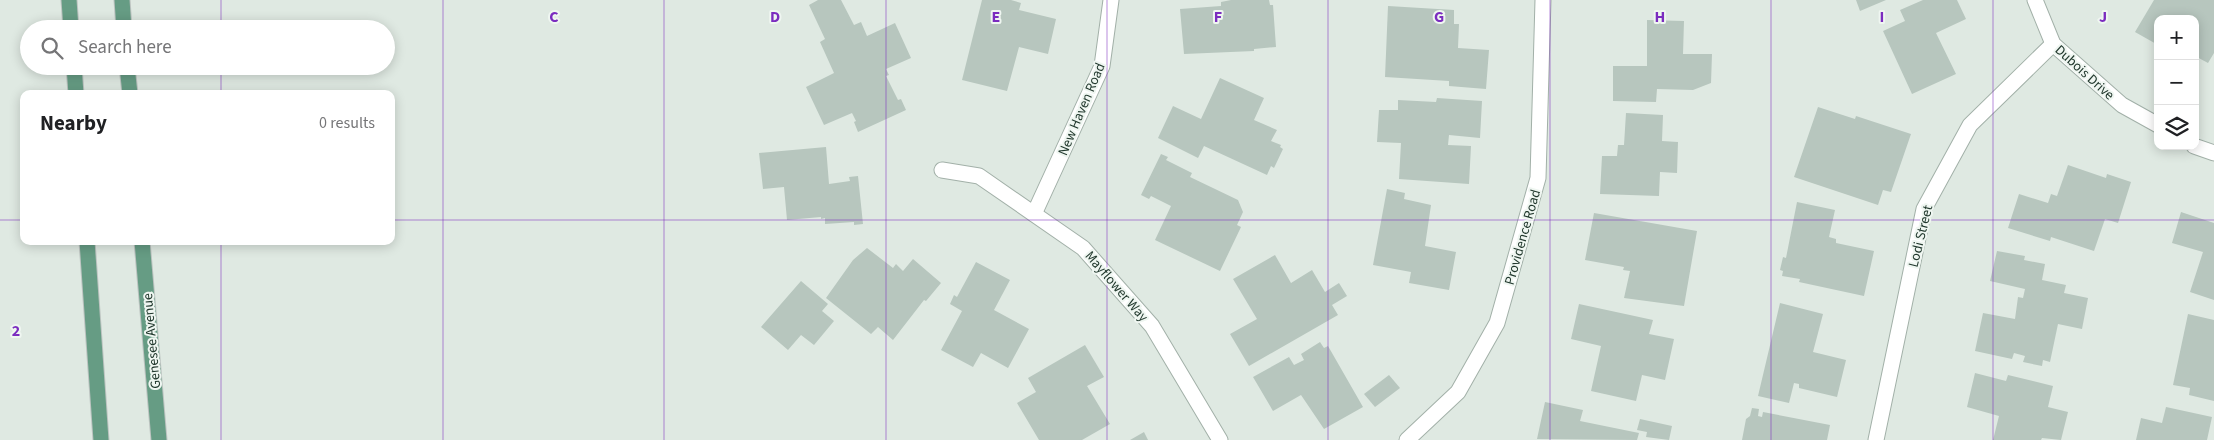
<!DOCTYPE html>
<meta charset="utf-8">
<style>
:root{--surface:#fff;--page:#f6f6f6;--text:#202124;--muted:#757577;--line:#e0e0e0}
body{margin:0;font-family:"Source Sans 3",sans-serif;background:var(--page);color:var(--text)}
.controls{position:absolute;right:15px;top:15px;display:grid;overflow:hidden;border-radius:10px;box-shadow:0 2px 12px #0003}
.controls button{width:45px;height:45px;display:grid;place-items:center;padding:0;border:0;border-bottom:1px solid var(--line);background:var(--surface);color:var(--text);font:25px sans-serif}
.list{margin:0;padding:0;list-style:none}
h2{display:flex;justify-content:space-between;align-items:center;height:65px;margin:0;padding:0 20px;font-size:21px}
h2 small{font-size:16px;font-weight:400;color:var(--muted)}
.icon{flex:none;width:28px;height:28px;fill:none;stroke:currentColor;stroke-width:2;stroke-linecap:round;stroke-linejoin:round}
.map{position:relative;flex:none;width:2214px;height:440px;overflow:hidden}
.search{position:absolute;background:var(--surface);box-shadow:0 2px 12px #0003;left:20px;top:20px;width:375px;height:55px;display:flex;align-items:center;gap:12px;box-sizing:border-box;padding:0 18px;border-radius:28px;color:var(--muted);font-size:19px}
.panel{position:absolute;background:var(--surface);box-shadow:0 2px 12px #0003;left:20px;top:90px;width:375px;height:155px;border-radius:10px}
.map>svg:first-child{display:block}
.building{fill:#b7c6be}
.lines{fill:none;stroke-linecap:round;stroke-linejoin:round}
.street-casing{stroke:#a2b0a8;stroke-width:17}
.primary-casing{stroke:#bcc3c0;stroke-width:17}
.street{stroke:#fff;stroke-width:15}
.primary{stroke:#669c84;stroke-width:15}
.grid{fill:none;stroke:#7b2cbf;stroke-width:1;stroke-opacity:0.55}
.labels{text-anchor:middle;stroke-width:4;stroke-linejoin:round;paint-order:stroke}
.street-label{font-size:14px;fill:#21382d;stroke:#eff6f1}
.grid-label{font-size:16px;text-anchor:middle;font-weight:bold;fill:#7b2cbf;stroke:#eff6f1;stroke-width:4;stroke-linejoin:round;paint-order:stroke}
</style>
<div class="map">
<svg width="2214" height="440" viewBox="0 0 2214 440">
<rect width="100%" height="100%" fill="#dfe9e2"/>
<g class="building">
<polygon points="818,0 841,0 854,25 861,22 867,36 895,23 911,58 886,69 889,75 886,76 898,100 901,99 906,110 858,132 854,122 856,121 852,113 824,125 806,87 834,73 820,42 825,39 809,5"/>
<polygon points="982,0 1011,0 1021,3 1019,10 1056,19 1048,54 1019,47 1007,91 962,80"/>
<polygon points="1231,0 1269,0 1270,5 1273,5 1276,47 1254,49 1254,51 1184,54 1180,9 1221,6 1221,2"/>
<polygon points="1856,0 1886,0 1860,11"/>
<polygon points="1923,0 1957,0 1966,19 1936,33 1956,74 1912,94 1883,31 1905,21 1900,10"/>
<polygon points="2154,0 2214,0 2214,53 2208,63 2195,56 2195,19 2158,19 2158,45 2135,32"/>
<polygon points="1388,6 1454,10 1454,24 1459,24 1458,48 1489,50 1486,89 1449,86 1449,81 1385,77"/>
<polygon points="1647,20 1684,21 1683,54 1712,54 1711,83 1693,90 1657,89 1656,102 1613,101 1613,66 1647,66"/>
<polygon points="1220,78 1264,98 1254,120 1277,130 1271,141 1281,145 1280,147 1283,149 1274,168 1271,166 1267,175 1204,146 1198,158 1158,138 1173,106 1201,119"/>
<polygon points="1437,98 1482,101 1480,138 1449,135 1448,145 1471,146 1469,184 1399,179 1401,143 1377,142 1379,110 1398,110 1398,100 1436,102"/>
<polygon points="1818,107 1855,119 1856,116 1911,134 1891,192 1883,190 1878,205 1794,177"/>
<polygon points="1626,113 1663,115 1662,141 1678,142 1677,173 1660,172 1659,196 1600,194 1602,156 1617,156 1618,145 1624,145"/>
<polygon points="826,147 829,184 850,181 849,177 858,176 863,224 854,225 854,222 825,224 825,218 821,219 821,217 787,220 784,187 763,189 759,153"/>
<polygon points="1161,154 1168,157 1166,160 1192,173 1190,177 1238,200 1243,212 1237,225 1241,227 1220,271 1155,240 1171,206 1151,196 1149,199 1141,195"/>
<polygon points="2068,165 2106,178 2107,174 2131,182 2118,223 2105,219 2094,251 2051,237 2050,241 2008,228 2019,194 2048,203 2051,194 2057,196"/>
<polygon points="1387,189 1405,193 1404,199 1431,205 1425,246 1456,252 1449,290 1409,283 1411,272 1373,265"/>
<polygon points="1797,202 1835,210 1829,237 1836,239 1836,243 1874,251 1864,296 1799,282 1800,279 1782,276 1783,271 1780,270 1783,257 1786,258"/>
<polygon points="2181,212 2214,223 2214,300 2190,292 2203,252 2172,243"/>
<polygon points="1594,213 1697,231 1684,306 1624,298 1630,271 1623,270 1624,267 1585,260"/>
<polygon points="867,248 893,268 896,264 903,271 913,259 941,283 926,301 924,300 893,340 878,327 871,334 826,298 853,260"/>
<polygon points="1997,251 2025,256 2024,260 2045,264 2042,280 2066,285 2064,293 2088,298 2082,329 2058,324 2050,362 2043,360 2042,366 2023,362 2025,356 2014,353 2012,359 1975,351 1983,313 2015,319 2018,297 2023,298 2025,289 1990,281"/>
<polygon points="1275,255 1291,283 1312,270 1325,292 1339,283 1347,296 1332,305 1338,315 1249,366 1230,334 1257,319 1233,279"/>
<polygon points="976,262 1010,280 994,310 1029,329 1008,368 981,353 973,367 941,350 962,311 950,304 954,295 957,297"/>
<polygon points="801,281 828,304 822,311 834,321 814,345 801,335 788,350 761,327"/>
<polygon points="1780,303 1823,314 1813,352 1846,360 1837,397 1799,388 1799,384 1794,383 1789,403 1758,396"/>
<polygon points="1579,304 1653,320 1649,334 1674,339 1665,380 1642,375 1636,401 1591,391 1601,346 1571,339"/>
<polygon points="2188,314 2214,320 2214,401 2189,395 2190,388 2173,385"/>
<polygon points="1320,342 1324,348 1328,346 1363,407 1324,429 1301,395 1273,411 1253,377 1289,357 1294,365 1304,360 1301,354"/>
<polygon points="1085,345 1104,377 1087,386 1110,424 1082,440 1039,440 1017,403 1036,392 1028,378"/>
<polygon points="1975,373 2006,381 2008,375 2053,386 2048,407 2068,412 2061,440 2042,438 2041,440 1993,440 1999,416 1967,407"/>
<polygon points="1389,375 1400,388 1375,407 1364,394"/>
<polygon points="1545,402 1583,410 1580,421 1639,433 1637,440 1537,439"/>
<polygon points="2166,407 2212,417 2207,440 2136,440 2141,418 2162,423"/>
<polygon points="1752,408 1759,409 1758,416 1762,417 1763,412 1830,425 1827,440 1742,440 1746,419 1750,416"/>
<polygon points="1640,419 1672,426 1669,440 1646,437 1647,432 1637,430"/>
<polygon points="1144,432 1148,440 1130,440"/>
</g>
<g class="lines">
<defs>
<g id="street">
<polyline points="2035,0 2053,44 2122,105 2158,125"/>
<polyline points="2194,146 2214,153"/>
<polyline points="942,170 979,176 1083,248 1152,326 1220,440"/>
<polyline points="1034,214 1102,66 1111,0"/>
<polyline points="1407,440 1458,392 1497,323 1538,178 1543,0"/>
<polyline points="1876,440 1924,209 1970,125 2053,44"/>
</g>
<g id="primary">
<polyline points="69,0 71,29"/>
<polyline points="122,0 124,29"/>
<polyline points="74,66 76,94"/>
<polyline points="127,66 130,94"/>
<polyline points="87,241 101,440"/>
<polyline points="142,241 159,440"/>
</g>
</defs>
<use href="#street" class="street-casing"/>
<use href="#primary" class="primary-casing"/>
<use href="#street" class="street"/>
<use href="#primary" class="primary"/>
</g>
<path class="grid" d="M221 0V29M443 0V440M664 0V440M886 0V440M1107 0V440M1328 0V440M1550 0V440M1771 0V440M1993 0V440M221 66V94M0 220H24M391 220H2214M221 241V440"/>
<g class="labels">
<g class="street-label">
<text transform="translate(2085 72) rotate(42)" y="5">Dubois Drive</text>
<text transform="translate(1081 109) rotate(-67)" y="5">New Haven Road</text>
<text transform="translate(1920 236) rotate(-76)" y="5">Lodi Street</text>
<text transform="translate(1522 237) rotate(-74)" y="5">Providence Road</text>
<text transform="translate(1117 286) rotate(49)" y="5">Mayflower Way</text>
<text transform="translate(151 341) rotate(-95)" y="5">Genesee Avenue</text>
</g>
</g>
<g class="grid-label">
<text x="554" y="22">C</text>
<text x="775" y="22">D</text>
<text x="996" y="22">E</text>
<text x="1218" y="22">F</text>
<text x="1439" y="22">G</text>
<text x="1660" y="22">H</text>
<text x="1882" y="22">I</text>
<text x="2103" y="22">J</text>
<text x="16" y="336">2</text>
</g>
</svg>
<div class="controls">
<button>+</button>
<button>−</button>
<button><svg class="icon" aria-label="layers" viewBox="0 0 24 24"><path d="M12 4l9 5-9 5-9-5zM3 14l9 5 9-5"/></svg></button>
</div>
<div class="search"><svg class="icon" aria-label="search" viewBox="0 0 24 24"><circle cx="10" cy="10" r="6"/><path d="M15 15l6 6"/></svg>Search here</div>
<section class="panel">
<h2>Nearby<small>0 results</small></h2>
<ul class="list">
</ul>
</section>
</div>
